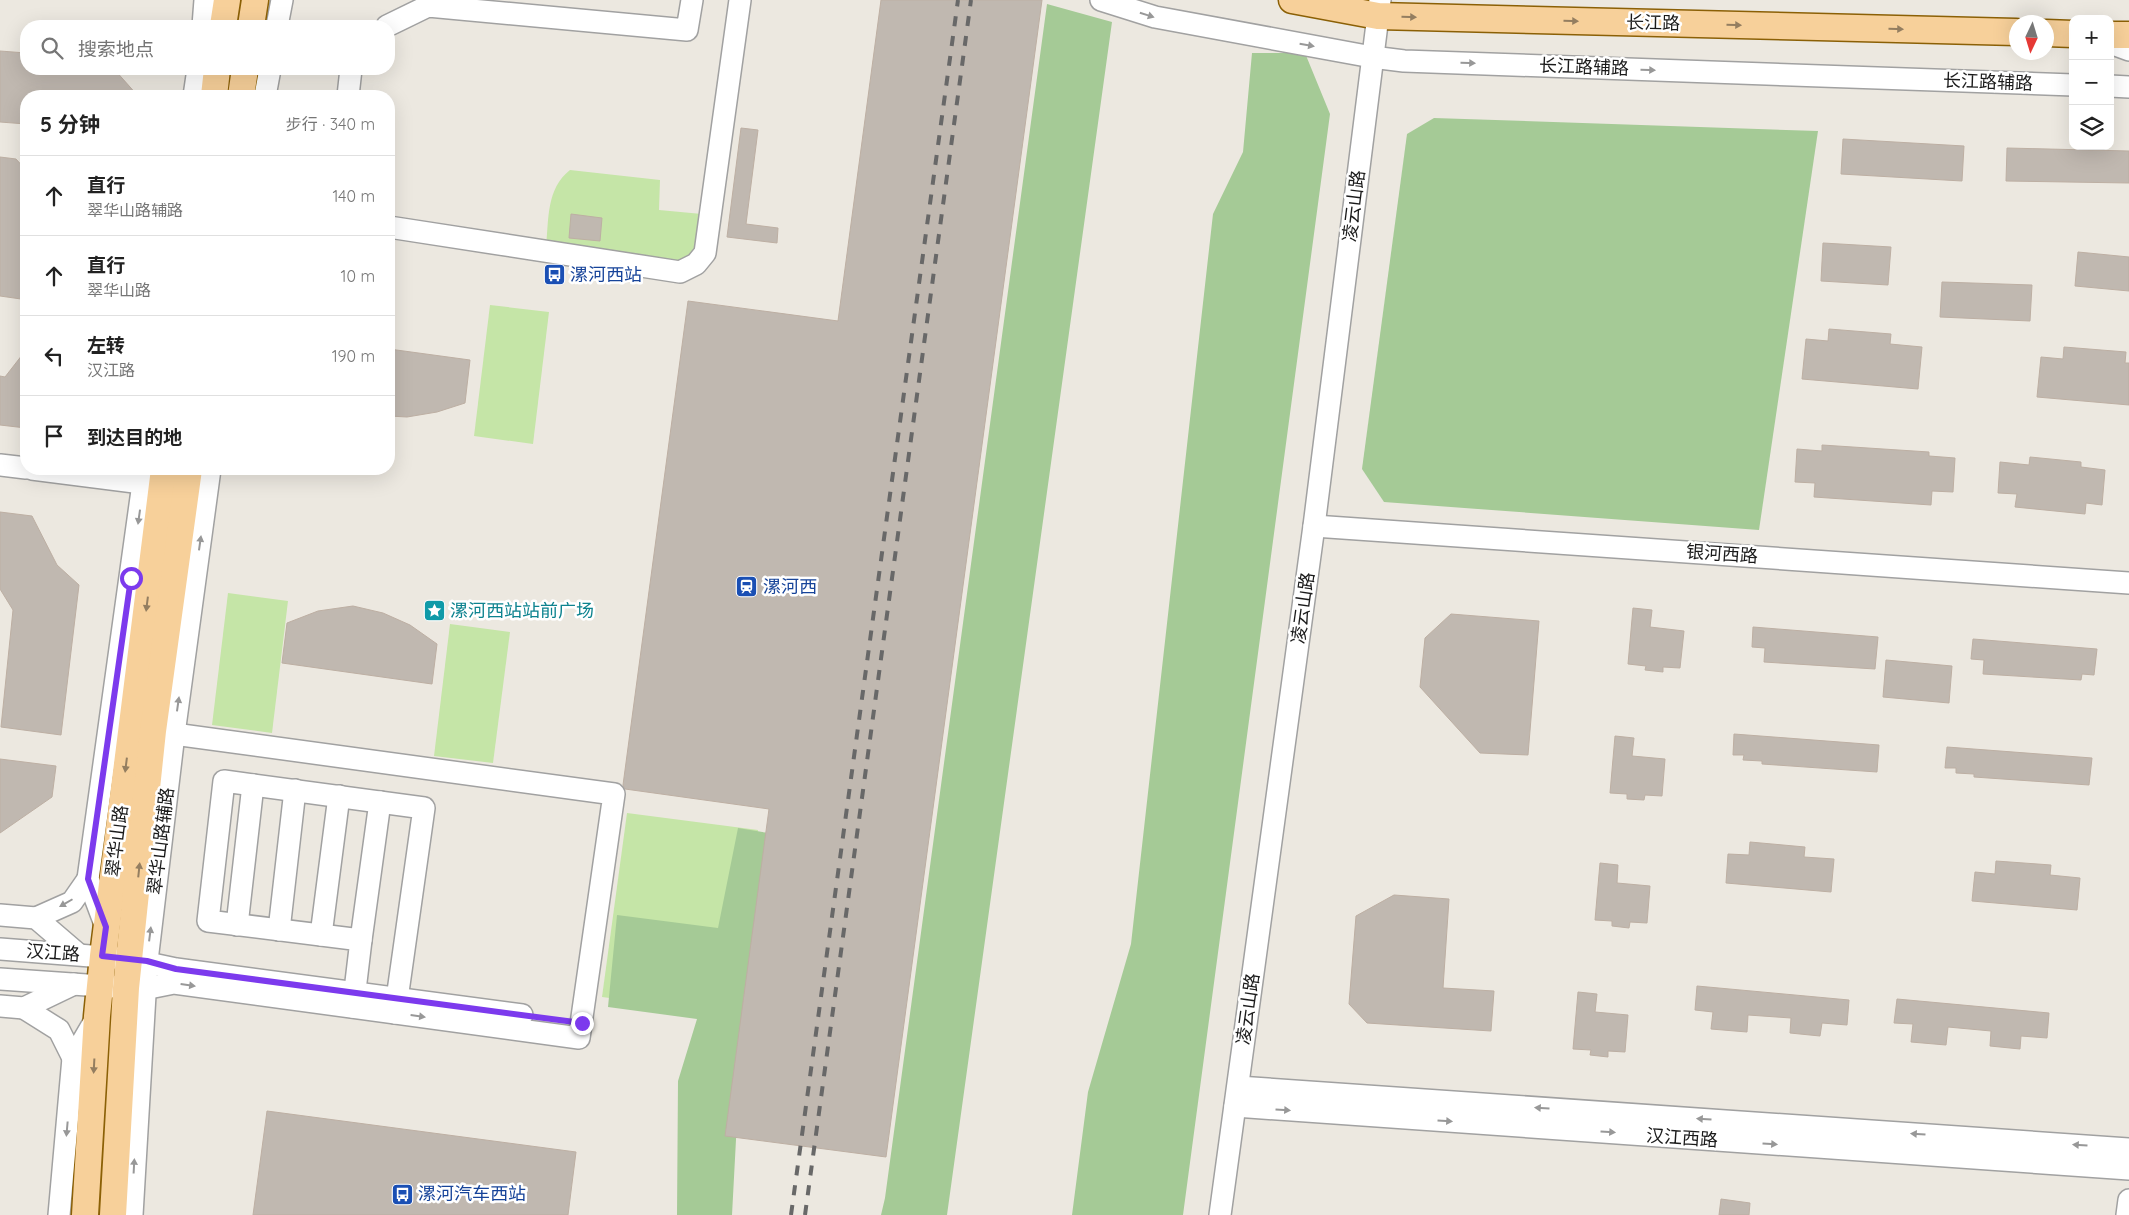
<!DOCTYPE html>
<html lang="zh">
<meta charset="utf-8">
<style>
:root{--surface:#fff;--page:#f2f2f2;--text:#222;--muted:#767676;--line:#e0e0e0}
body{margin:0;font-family:Quicksand,"Noto Sans SC",sans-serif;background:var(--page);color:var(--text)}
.controls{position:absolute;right:15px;top:15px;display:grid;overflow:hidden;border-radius:10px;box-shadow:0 5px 20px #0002}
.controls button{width:45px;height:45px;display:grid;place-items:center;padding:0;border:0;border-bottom:1px solid var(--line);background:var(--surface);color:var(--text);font:25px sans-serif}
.compass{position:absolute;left:2009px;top:15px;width:45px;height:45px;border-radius:50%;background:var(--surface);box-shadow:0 5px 20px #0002;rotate:184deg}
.stop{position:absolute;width:15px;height:15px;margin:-11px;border:4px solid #7c3aed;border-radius:50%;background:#fff}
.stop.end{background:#7c3aed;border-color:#fff;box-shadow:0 1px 5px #0008}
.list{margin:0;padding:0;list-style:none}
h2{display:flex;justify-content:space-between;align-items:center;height:65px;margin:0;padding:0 20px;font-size:21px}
h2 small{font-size:16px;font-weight:400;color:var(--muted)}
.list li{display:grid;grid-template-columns:32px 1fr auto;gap:15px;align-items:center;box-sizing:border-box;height:80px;padding:0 20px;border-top:1px solid var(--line)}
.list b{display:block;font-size:19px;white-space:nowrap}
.list p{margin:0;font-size:16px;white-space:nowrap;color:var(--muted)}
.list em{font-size:16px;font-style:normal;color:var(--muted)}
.icon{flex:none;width:28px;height:28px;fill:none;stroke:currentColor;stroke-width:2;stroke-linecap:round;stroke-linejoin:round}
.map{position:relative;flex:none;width:2129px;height:1215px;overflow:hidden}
.search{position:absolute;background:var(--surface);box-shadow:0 5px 20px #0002;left:20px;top:20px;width:375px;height:55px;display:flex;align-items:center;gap:12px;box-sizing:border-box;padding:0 18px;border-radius:20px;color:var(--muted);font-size:19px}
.panel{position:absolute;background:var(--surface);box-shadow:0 5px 20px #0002;left:20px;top:90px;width:375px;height:385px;border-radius:20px}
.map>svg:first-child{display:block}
.grass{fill:#c5e5a7}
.forest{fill:#a5ca96}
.building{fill:#c0b8b0;stroke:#bdafa3}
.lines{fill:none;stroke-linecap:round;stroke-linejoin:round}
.minor-casing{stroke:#a1a1a1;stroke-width:24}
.major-casing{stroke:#8b6006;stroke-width:29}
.minor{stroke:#fff;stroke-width:21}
.major{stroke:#f7d09a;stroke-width:26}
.rail{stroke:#686868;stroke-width:4;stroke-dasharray:10 10;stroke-linecap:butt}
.oneway{fill:#989898}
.oneway2{fill:#947e60}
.route{stroke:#7c3aed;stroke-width:6}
.labels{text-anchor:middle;stroke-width:5;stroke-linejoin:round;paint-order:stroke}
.street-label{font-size:18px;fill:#1a1a1a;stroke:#fff}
.transit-label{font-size:18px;fill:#164399;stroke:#fff;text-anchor:start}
.culture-label{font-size:18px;fill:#0d838f;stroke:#fff;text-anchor:start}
</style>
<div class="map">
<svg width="2129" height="1215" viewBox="0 0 2129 1215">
<rect width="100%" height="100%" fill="#ece8e0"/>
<g class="grass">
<path d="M570 170 660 180 659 210 702 214 698 250 682 265 546 247C549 219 546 189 570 170Z"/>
<polygon points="490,305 549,312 533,444 474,436"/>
<polygon points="228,593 288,601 272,733 212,725"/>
<polygon points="450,624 510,632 493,763 434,756"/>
<polygon points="627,813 758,830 734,1014 602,997"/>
</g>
<g class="forest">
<polygon points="1047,4 1112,22 947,1215 881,1215 885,1198"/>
<polygon points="1252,53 1305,53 1330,114 1183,1215 1072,1215 1088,1092 1131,944 1213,214 1243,152"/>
<polygon points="1434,118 1818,131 1759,530 1384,502 1362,469 1407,134"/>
<polygon points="738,828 774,834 740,1064 732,1215 677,1215 678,1081 697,1019 608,1007 617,915 718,928"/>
</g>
<g class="building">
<polygon points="881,0 1042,0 886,1157 725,1136 769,809 625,789 623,785 688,301 838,321"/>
<polygon points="0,51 26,53 26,69 114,69 138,96 26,96 26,124 0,122"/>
<polygon points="741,128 758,130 746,224 778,228 777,243 727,237"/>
<polygon points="1843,139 1964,146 1962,181 1841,174"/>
<polygon points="2007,148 2129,151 2129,183 2006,181"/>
<polygon points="0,157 16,159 26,170 26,261 21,299 0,296"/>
<polygon points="571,214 602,218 600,241 569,238"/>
<polygon points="1823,243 1891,247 1888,285 1821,281"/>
<polygon points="2078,252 2129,257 2129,291 2075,286"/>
<polygon points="1942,282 2032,285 2030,321 1940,317"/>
<polygon points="1829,329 1891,334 1890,344 1922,347 1918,389 1802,379 1806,339 1828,341"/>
<polygon points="2064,347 2126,352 2125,363 2129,363 2129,405 2037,397 2041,357 2063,359"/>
<polygon points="389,349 470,360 465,403 437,412 407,417 389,416"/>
<polygon points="26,350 26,428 0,425 0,376 5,377"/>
<polygon points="1822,445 1929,452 1929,456 1955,458 1953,492 1932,491 1931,505 1814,497 1815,483 1795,482 1797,449 1822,451"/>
<polygon points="2030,457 2081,462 2081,467 2105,470 2102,505 2086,503 2085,514 2015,507 2017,494 1998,493 2000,462 2029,465"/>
<polygon points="0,512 32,516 57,565 79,585 61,735 1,727 13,610 0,589"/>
<polygon points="353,606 383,613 410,625 437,644 432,684 282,663 287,623 318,611"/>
<polygon points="1633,608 1652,610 1650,627 1684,631 1680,668 1663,667 1663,672 1645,670 1646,666 1628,664"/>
<polygon points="1451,614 1539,621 1528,755 1480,753 1420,687 1425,638"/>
<polygon points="1753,627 1878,637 1875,669 1764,662 1765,648 1752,647"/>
<polygon points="1973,639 2097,649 2094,675 2082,674 2081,680 1983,674 1984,660 1971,659"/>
<polygon points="1886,660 1952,666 1949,703 1883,697"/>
<polygon points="1734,734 1879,745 1877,772 1762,764 1762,761 1743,760 1744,755 1733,755"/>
<polygon points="1615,736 1634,738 1632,756 1665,759 1662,796 1645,795 1644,800 1627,799 1627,794 1610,793"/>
<polygon points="1947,747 2092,758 2089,785 1974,777 1974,774 1956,773 1956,768 1945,768"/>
<polygon points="0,759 56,766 52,797 0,833"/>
<polygon points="1750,842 1805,847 1804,857 1834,859 1831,892 1726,883 1728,854 1749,855"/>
<polygon points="1996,861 2051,865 2050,875 2080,878 2077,910 1972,901 1975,872 1995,874"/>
<polygon points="1600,863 1618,865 1617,883 1650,886 1647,923 1630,922 1629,928 1612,926 1612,921 1595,920"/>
<polygon points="1394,895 1449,899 1443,988 1494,991 1491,1031 1367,1023 1349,1004 1356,916"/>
<polygon points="1697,986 1849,1000 1847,1025 1822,1023 1820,1036 1790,1033 1791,1018 1748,1015 1747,1032 1711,1029 1713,1012 1695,1010"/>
<polygon points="1578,992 1597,994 1595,1012 1628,1015 1625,1052 1608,1051 1608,1057 1590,1055 1591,1050 1573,1049"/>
<polygon points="1897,999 2049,1013 2047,1038 2021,1036 2020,1049 1990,1046 1991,1031 1948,1027 1946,1045 1911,1042 1913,1024 1894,1023"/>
<polygon points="267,1111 576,1152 568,1215 253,1215"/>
<polygon points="1721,1199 1750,1203 1749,1215 1719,1215"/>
</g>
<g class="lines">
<defs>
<g id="minor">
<polyline points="1101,0 1155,17 1372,57 1404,61 2073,85"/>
<polyline points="203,26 205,0"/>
<polyline points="277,26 282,0"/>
<polyline points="387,26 428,6 687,30 692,0"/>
<polyline points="2110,43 2129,50"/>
<polyline points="2110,86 2129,87"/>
<polyline points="194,96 198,69"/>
<polyline points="265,96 270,69"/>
<polyline points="348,96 351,69"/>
<polyline points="389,227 680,272 696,264 705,253 740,0"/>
<polyline points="0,465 26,468"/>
<polyline points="32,469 158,485"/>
<polyline points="1314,526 2129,583"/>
<polyline points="0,915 36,918 78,954"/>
<polyline points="36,918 72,902 88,879"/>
<polyline points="237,925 253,785"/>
<polyline points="106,927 88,879 145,469"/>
<polyline points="279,930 295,790"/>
<polyline points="321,935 339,796"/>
<polyline points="361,940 380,802"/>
<polyline points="0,949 129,959 176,969 522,1015"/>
<polyline points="0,979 144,989 174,983 579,1038 614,794 174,734"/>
<polyline points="0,1006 24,1008 74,984"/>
<polyline points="353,1007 361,940 208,921 224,781 424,808 395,1013"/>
<polyline points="24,1008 59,1030 73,1058"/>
<polyline points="1238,1087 2129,1149"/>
<polyline points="1235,1106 2129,1169"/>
<polyline points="59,1215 73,1058 97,1017"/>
<polyline points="132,1215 147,961 174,734 210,469"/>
<polyline points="1220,1215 1314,526 1380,0"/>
<polyline points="2127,1215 2129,1200"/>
</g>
<g id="major">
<polyline points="1292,0 1378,16 2016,32"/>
<polyline points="223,26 227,0"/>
<polyline points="251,26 255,0"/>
<polyline points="2046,33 2073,34"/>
<polyline points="2110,35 2129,35"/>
<polyline points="214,96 217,69"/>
<polyline points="241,96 245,69"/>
<polyline points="85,1215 97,1016 103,956 164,469"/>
<polyline points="113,1215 126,988 153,731 189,469"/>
</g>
</defs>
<use href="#minor" class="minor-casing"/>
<use href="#major" class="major-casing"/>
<use href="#minor" class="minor"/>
<use href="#major" class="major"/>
<g class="rail">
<polyline points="791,1215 958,0"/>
<polyline points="805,1215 971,0"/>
</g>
</g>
<defs><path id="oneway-solid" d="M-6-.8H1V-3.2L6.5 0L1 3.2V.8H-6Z" transform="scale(1.25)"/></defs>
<g class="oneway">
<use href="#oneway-solid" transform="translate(1147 15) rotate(18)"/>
<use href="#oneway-solid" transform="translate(1307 45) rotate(10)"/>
<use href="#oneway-solid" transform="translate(1468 63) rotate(2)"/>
<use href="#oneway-solid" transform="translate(1648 70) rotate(2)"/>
<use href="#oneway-solid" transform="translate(139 517) rotate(98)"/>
<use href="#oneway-solid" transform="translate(200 543) rotate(-82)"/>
<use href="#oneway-solid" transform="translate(178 704) rotate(-82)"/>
<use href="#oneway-solid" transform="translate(66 903) rotate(150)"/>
<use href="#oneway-solid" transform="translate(150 934) rotate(-83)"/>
<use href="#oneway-solid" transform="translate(188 985) rotate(8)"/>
<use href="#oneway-solid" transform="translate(418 1016) rotate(8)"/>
<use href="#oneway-solid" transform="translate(1542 1108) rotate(-176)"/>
<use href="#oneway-solid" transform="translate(1283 1110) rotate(4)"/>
<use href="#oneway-solid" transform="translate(1704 1119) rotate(-176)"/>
<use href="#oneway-solid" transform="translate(1445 1121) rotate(4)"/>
<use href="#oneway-solid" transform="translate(67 1129) rotate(95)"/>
<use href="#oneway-solid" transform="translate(1608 1132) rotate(4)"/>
<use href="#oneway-solid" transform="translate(1918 1134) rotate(-176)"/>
<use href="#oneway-solid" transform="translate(1770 1144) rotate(4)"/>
<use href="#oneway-solid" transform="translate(2080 1145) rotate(-176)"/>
<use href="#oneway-solid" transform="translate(134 1166) rotate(-87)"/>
</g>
<g class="oneway2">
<use href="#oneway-solid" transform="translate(1409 17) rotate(1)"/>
<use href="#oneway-solid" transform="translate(1571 21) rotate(1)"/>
<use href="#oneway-solid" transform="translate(1734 25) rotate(1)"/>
<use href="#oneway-solid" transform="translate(1896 29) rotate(1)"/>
<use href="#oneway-solid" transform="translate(147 604) rotate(97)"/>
<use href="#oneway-solid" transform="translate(126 765) rotate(97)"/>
<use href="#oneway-solid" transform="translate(139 870) rotate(-84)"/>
<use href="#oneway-solid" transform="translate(94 1066) rotate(93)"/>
</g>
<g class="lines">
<polyline class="route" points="131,578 88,879 106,927 102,956 147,961 176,969 582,1023"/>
</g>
<defs>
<symbol id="bus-square" viewBox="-11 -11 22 22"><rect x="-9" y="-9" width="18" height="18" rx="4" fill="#1a4fb4" stroke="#fff"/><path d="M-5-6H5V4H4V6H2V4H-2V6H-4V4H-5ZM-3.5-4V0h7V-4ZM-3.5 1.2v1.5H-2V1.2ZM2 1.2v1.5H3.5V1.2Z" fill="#fff"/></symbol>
<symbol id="station-square" viewBox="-11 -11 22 22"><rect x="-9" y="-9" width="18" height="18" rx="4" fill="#1a4fb4" stroke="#fff"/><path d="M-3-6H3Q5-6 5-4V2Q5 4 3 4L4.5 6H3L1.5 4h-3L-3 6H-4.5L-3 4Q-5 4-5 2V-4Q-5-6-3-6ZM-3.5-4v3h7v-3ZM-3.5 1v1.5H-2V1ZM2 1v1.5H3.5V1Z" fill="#fff"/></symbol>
<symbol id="sight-square" viewBox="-11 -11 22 22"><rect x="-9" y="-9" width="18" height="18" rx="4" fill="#0f9aa8" stroke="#fff"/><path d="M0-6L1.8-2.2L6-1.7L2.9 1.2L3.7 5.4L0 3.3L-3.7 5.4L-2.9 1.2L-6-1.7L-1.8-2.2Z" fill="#fff"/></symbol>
</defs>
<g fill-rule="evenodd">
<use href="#bus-square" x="542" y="262" width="25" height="25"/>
<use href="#station-square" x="734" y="574" width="25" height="25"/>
<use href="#sight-square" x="422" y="598" width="25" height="25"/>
<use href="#bus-square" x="390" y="1182" width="25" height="25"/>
</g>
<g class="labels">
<g class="street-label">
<text transform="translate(1653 23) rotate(1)" y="6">长江路</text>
<text transform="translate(1584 67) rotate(2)" y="6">长江路辅路</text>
<text transform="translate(1988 82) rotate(2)" y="6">长江路辅路</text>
<text transform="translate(1354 206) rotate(-83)" y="6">凌云山路</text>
<text transform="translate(1722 554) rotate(4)" y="6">银河西路</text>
<text transform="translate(1303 608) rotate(-82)" y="6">凌云山路</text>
<text transform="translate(117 841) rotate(-83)" y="6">翠华山路</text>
<text transform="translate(161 841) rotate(-83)" y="6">翠华山路辅路</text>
<text transform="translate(53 953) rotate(4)" y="6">汉江路</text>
<text transform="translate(1248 1009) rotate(-82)" y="6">凌云山路</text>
<text transform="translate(1682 1138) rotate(4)" y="6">汉江西路</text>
</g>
<g class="transit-label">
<text x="570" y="281">漯河西站</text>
<text x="763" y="593">漯河西</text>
<text x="418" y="1200">漯河汽车西站</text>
</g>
<g class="culture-label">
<text x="450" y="617">漯河西站站前广场</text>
</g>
</g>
</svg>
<div class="controls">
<button>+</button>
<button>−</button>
<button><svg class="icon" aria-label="layers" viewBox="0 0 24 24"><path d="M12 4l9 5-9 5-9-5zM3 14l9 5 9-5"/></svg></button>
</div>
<svg class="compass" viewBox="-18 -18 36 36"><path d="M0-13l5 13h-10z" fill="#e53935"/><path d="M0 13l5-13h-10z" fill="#767676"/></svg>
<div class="stop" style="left:131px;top:578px"></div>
<div class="stop end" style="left:582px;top:1023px"></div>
<div class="search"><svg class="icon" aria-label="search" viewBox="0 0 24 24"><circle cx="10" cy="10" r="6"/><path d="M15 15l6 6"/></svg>搜索地点</div>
<section class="panel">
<h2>5 分钟<small>步行 · 340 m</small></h2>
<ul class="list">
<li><svg class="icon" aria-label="ahead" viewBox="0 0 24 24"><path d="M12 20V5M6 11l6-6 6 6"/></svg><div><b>直行</b><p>翠华山路辅路</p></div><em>140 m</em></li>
<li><svg class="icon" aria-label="ahead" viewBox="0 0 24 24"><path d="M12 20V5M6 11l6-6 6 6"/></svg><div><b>直行</b><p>翠华山路</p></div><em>10 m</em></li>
<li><svg class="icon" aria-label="left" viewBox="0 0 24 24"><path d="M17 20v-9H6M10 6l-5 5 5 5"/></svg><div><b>左转</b><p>汉江路</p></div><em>190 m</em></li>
<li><svg class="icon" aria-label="arrive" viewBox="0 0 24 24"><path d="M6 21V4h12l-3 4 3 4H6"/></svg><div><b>到达目的地</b></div></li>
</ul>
</section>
</div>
